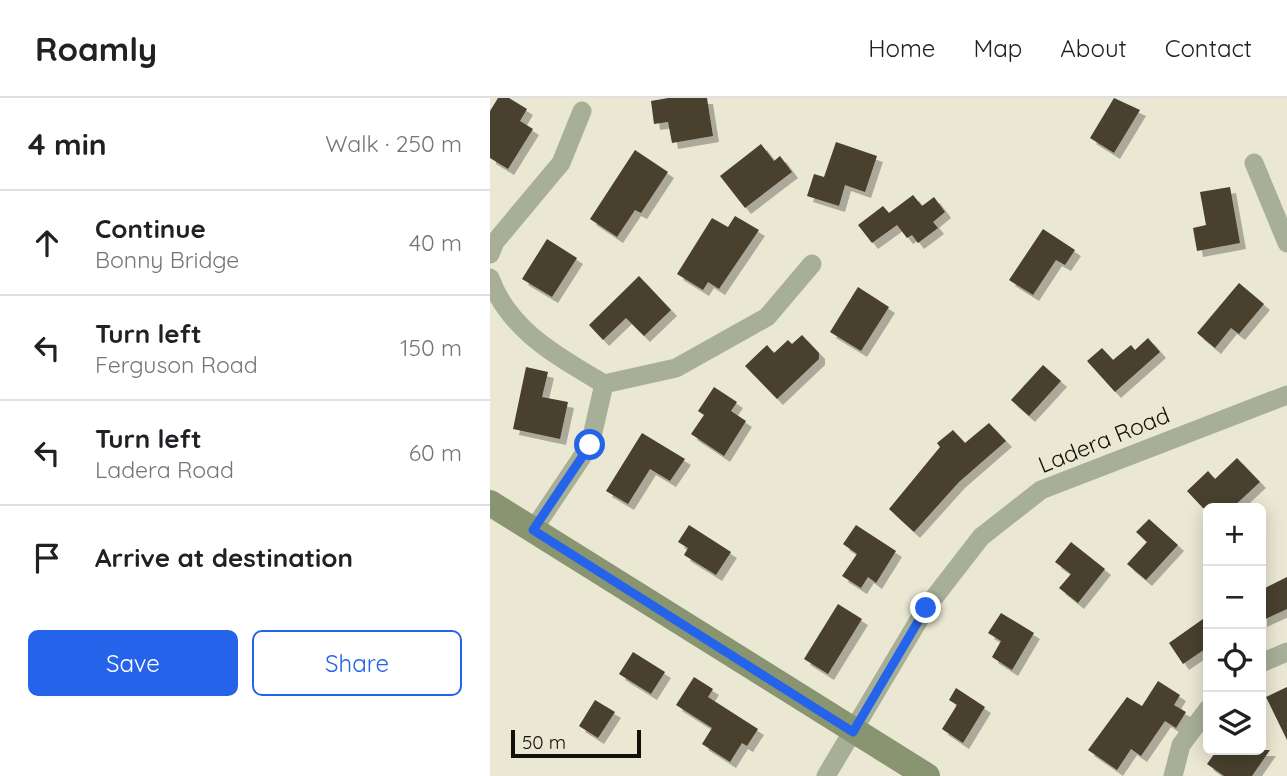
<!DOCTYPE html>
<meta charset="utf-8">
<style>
:root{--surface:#fff;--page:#f2f2f2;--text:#202124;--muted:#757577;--line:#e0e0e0;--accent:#2563eb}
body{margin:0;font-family:Quicksand,sans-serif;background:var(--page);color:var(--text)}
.controls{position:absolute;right:21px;bottom:21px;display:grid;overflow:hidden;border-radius:10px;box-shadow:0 4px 18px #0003}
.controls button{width:63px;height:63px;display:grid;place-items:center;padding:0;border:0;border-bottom:2px solid var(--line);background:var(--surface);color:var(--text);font:35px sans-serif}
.scale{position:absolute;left:21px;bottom:18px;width:130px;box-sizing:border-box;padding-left:7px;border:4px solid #111009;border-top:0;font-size:19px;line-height:24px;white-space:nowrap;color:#111009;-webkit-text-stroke:5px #eae7d2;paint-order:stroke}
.stop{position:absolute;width:21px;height:21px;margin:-16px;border:5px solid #2563eb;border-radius:50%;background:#fff}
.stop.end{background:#2563eb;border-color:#fff;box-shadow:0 2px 7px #0008}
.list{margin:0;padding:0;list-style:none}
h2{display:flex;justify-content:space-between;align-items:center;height:91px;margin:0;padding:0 28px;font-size:30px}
h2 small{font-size:23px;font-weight:400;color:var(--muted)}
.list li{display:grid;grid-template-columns:46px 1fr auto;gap:21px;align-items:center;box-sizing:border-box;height:105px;padding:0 28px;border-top:2px solid var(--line)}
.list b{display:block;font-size:26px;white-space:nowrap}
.list p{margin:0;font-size:23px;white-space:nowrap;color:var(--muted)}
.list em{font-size:23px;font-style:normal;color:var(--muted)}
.actions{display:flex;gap:14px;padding:21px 28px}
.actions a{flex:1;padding:16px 0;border:2px solid var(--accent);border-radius:10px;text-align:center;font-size:24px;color:var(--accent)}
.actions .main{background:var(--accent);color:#fff}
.icon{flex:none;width:38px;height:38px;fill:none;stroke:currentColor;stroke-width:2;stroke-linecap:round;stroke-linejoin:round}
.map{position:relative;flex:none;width:797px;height:678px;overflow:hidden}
header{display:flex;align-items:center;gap:42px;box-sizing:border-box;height:98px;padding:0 35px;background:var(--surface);border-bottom:2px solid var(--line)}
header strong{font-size:33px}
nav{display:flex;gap:38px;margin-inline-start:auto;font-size:24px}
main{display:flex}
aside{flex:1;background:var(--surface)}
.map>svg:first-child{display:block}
.building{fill:#483f2f;filter:url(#shadow)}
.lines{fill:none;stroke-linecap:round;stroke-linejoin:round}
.street{stroke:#a8af97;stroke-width:19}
.secondary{stroke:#899470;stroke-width:26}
.route{stroke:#2563eb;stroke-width:9}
.labels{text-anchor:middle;stroke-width:7;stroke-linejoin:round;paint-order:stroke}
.street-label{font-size:23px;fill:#111009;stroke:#eae7d2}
</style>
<header>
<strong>Roamly</strong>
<nav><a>Home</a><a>Map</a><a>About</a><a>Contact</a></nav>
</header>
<main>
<aside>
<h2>4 min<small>Walk · 250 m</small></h2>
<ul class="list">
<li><svg class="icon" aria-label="ahead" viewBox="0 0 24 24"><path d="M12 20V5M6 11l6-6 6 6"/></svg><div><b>Continue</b><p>Bonny Bridge</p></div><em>40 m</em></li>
<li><svg class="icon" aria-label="left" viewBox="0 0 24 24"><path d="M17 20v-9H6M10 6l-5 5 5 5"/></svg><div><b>Turn left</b><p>Ferguson Road</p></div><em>150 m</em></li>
<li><svg class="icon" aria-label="left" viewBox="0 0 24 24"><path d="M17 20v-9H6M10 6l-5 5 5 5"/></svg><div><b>Turn left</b><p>Ladera Road</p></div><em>60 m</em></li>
<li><svg class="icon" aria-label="arrive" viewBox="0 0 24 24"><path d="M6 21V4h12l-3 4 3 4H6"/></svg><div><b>Arrive at destination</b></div></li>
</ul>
<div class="actions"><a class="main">Save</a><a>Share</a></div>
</aside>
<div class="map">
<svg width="797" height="678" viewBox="0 0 797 678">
<defs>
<filter id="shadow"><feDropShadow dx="6" dy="6" stdDeviation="0" flood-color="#0004"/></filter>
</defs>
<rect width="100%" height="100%" fill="#eae7d2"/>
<g class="building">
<polygon points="8,0 19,0 37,11 30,23 43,31 18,71 0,60 0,13"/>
<polygon points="178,0 217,0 223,38 182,45 178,24 164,26 161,3"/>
<polygon points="624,0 650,12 624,55 600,40"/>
<polygon points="346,44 387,58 375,94 355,87 349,108 317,98 324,76 334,79"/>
<polygon points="271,46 284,63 290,58 302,74 255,110 230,78"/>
<polygon points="145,52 178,74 151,115 145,112 127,139 100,121"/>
<polygon points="740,89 750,145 707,153 703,130 716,127 710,94"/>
<polygon points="423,97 432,108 444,99 455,114 443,124 448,130 428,145 422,137 417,140 407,127 382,145 368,127 393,108 399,115"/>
<polygon points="245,118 269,132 229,191 218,184 213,192 187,176 222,120 238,129"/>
<polygon points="553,131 585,152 575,167 566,162 543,197 519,182"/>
<polygon points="57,141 87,160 62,199 32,181"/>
<polygon points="149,178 181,212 154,238 136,220 113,242 99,227"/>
<polygon points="749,185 774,206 749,236 741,230 725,250 707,235"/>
<polygon points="368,189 399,209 371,253 340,234"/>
<polygon points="312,237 329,255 329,261 287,301 255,268 277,247 284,255 298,242 302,246"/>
<polygon points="658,240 670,254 625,294 597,263 612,250 623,262 641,247 645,252"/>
<polygon points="553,267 571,283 539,318 521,302"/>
<polygon points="36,269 58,274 52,299 78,304 70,341 23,331"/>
<polygon points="224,289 247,304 241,313 256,323 234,358 201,336 214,317 208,313"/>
<polygon points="499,325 516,343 469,384 424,434 399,411 450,349 447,345 463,332 475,345"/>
<polygon points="152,335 195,361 180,383 160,371 138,406 116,393"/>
<polygon points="747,360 770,384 742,410 713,410 697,393 718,373 725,381"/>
<polygon points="659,421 688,447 656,482 637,466 657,444 646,434"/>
<polygon points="199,427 241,454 226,477 194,457 198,450 188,444"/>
<polygon points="366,427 406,453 386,485 378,479 371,490 352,478 367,456 353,446"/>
<polygon points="581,444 615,471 588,505 569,490 581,476 565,464"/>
<polygon points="797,479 797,511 771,523 771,492"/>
<polygon points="348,506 372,521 338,576 314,561"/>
<polygon points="511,515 544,535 522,572 502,559 511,543 498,535"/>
<polygon points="713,521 718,528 718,549 693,566 679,545"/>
<polygon points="143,554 175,574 161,596 129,576"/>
<polygon points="204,579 223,591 218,599 268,631 257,648 252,645 240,664 212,646 222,630 186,607"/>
<polygon points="668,583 690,597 684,607 696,614 686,630 675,623 651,658 641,651 627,672 598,652 637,599 652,608"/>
<polygon points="797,589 797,642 776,599"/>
<polygon points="466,590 495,609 473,645 452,631 467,607 459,602"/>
<polygon points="105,602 125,614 108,640 89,628"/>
<polygon points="727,652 780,652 762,678 734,678 717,666"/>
</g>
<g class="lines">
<g class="street">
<polyline points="764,65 797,145"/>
<polyline points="0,156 5,144 71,65 92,13"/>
<path d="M0 180C19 233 69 259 114 286L100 347 43 432"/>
<polyline points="114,286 186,270 277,219 322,166"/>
<polyline points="771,565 797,554"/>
<polyline points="336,678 436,510 491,439 551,392 797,297"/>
<polyline points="683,678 691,647 718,611"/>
</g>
<polyline class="secondary" points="0,405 437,678"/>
</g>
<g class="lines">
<polyline class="route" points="100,347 43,432 363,634 436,510"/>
</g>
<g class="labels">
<g class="street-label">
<text transform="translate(614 342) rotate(-22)" y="8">Ladera Road</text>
</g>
</g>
</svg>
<div class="controls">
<button>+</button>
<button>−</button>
<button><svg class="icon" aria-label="locate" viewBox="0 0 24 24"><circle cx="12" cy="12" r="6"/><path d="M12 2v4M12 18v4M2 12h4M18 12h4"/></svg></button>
<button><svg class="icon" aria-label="layers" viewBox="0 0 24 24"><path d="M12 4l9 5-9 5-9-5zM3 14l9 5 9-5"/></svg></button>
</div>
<div class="scale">50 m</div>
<div class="stop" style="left:100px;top:347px"></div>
<div class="stop end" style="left:436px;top:510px"></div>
</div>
</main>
